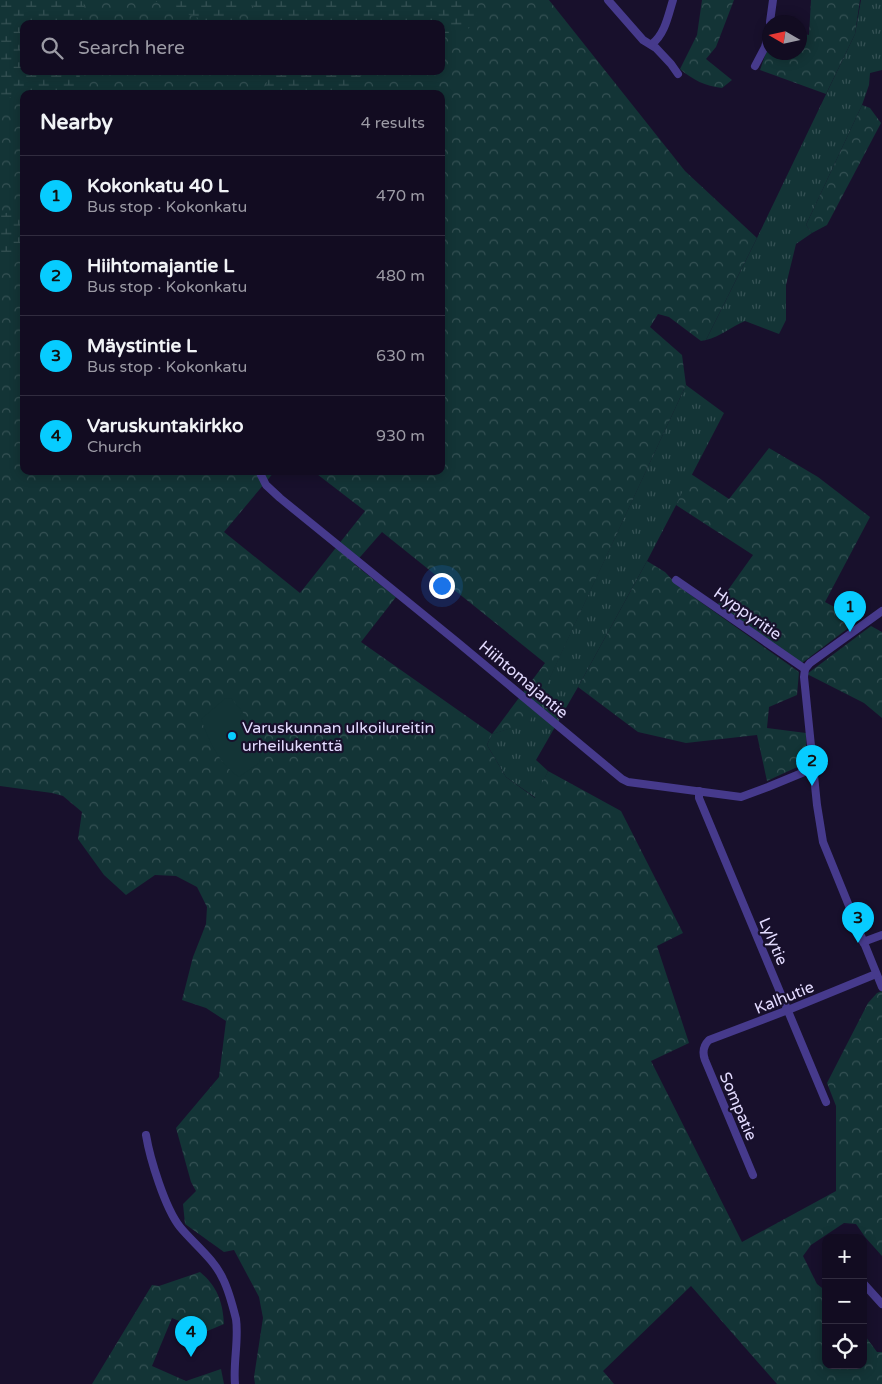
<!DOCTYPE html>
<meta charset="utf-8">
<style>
:root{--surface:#120c21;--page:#1b152a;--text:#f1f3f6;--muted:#9c9ba5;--line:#312c3f;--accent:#07ccff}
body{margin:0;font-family:"Varela Round",sans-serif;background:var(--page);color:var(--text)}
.controls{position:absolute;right:15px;bottom:15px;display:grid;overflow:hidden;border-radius:10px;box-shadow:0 2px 12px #0003}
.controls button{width:45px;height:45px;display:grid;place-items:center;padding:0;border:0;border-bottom:1px solid var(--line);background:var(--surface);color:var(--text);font:25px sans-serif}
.compass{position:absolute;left:762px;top:15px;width:45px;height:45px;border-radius:50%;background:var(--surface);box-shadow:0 2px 12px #0003;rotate:279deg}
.you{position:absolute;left:441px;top:585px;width:18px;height:18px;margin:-12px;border:4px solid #fff;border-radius:50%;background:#1a73e8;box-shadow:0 0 0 8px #1a73e833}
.badge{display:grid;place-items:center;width:32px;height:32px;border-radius:50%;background:var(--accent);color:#111;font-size:16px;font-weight:700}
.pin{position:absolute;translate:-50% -41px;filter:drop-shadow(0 1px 2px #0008)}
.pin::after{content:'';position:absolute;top:26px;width:18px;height:15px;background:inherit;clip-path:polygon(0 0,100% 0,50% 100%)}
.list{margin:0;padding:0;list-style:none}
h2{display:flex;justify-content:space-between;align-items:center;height:65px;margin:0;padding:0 20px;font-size:21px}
h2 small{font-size:16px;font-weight:400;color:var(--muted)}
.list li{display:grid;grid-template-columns:32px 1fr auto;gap:15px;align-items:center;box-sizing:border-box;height:80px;padding:0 20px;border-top:1px solid var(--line)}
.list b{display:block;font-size:19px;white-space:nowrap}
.list p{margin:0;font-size:16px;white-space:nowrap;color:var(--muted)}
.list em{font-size:16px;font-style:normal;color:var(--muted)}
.icon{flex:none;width:28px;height:28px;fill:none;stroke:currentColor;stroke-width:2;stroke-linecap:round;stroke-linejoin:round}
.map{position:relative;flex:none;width:882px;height:1384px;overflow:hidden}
.search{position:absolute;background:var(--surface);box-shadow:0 2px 12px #0003;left:20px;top:20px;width:425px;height:55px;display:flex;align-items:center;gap:12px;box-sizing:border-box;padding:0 18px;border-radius:10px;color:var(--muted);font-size:19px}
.panel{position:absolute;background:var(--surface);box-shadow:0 2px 12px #0003;left:20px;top:90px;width:425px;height:385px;border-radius:10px}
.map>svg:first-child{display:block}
.grass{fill:url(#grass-tufts)}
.forest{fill:url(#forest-crowns);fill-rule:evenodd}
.wetland{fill:url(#wetland-marsh)}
.pitch{fill:#133436}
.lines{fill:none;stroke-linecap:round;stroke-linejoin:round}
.minor{stroke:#463a8c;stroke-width:8}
.poi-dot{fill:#07ccff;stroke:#18102c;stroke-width:2}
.labels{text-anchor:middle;stroke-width:4.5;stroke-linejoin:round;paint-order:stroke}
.street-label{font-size:16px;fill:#e3dbff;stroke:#18102c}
.poi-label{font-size:16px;fill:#e3dbff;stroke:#18102c;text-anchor:start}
</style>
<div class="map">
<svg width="882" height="1384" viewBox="0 0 882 1384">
<defs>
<pattern id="grass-tufts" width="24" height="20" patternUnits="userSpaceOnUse" patternTransform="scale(1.25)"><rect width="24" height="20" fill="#133436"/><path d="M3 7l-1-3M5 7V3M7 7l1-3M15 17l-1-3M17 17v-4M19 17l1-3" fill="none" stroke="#355154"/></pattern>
<pattern id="forest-crowns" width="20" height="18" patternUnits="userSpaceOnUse" patternTransform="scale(1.25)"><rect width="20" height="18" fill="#133436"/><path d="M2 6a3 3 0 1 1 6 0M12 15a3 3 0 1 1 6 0" fill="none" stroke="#355154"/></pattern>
<pattern id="wetland-marsh" width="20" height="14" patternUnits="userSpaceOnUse" patternTransform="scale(1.25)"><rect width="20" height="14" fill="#133436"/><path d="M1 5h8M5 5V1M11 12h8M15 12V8" fill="none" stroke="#355154"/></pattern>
</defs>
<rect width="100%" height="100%" fill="#18102c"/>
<g class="grass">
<path d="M861 0H882V70L870 73 869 85 862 105 806 225 812 233 796 244 786 285V320L779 334 745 321C732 326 720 337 706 340L757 238 855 34Z"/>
<polygon points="686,385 724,413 647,561 578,687 536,760 548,771 536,798 506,777 487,745 492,734 529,722"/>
</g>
<g class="forest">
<path d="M0 0H549L685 171 757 238 706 340 701 341 669 317 658 314 650 327 682 355 686 385 529 723 492 734 487 745 506 777 535 798 548 771 621 811 683 933 657 946 689 1043 651 1061 742 1242 836 1191V1106L827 1083 868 1003 877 993 882 991V1256L865 1237 856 1224 844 1223 811 1245 803 1256 817 1284 826 1291V1365H863V1333L877 1352H882V1384H777L691 1286 603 1371 614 1384H255L254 1377 263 1318 259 1297 234 1250 224 1252 185 1224 183 1204 196 1191 191 1182 176 1128 219 1077 226 1021 206 1008 182 1000 193 957 206 924 207 907 197 887 176 876 155 875 126 895 104 875 78 839 82 812 63 796 52 793 0 786ZM24 24H441V71H24ZM24 94H441V471H313L365 511 300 593 224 532 275 471H24ZM382 532 545 663 492 734 361 642 396 597 354 564Z"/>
<path d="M702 0H734L716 47 706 59 732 80 722 88C705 86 693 80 680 69L697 35Z"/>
<polygon points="811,0 860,0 855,34 826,94 760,70 769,44 770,52 800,52 800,33 809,35"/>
<polygon points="862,105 870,108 881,123 827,225 812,233 806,225"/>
<polygon points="769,448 818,477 870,517 825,602 859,620 802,663 718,604 753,555 676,505 691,474 729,499"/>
<polygon points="647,561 665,572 678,586 799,672 797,695 769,707 767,728 806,733 806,763 767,781 757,735 686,743 638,732 578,687"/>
<polygon points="871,626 882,632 882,718 864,703 807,674"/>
<path d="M200 1272C217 1286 223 1302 224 1324L205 1332 172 1318 152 1366 186 1381 221 1369 224 1384H92L152 1285 159 1286Z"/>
</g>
<g class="wetland">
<polygon points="0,0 83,0 87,24 24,24 24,71 80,71 79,94 18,94 0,102"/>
<polygon points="154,0 398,0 404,1 412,0 470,0 477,9 478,21 472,27 441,39 441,24 260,24 261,13 253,6 240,9 238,15 241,24 211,24 205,20 164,7"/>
<polygon points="272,71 367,71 340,94 262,94"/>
<polygon points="24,210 24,253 0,258 0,214"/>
</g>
<path class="pitch" d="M226 698 232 699 249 720 256 733 261 756 259 763 239 777C219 764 209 741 201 719Z"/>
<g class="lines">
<g class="minor">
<polyline points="608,0 643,40 656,48 671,64 678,74"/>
<polyline points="770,22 773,0"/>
<path d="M652 44C665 34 668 16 673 0"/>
<polyline points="755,66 765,47 770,29"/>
<polyline points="259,471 266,485 280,498 456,641 622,779 628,782 741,797 768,787 814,768"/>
<polyline points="676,580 805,669"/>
<polyline points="882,611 810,663 805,669 804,677 817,805 823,842 882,987"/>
<polyline points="699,791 699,798 826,1102"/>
<polyline points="863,942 882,935"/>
<path d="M146 1135C150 1159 165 1208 180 1227 194 1244 214 1259 223 1279 229 1291 233 1307 236 1319 239 1339 233 1363 235 1384"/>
<path d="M753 1175 705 1060C702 1052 703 1046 709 1040L788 1010 876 974"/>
<polyline points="863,1283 882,1304"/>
</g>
</g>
<circle class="poi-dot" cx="232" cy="736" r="5"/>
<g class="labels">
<g class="street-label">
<text transform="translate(748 613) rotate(35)" y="6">Hyppyritie</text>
<text transform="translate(524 679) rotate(40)" y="6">Hiihtomajantie</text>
<text transform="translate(774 941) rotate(67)" y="6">Lylytie</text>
<text transform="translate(784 997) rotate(-22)" y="6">Kalhutie</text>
<text transform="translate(739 1106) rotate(67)" y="6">Sompatie</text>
</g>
<g class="poi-label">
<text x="242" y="733">Varuskunnan ulkoilureitin<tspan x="242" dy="18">urheilukenttä</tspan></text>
</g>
</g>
</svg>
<div class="controls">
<button>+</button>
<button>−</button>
<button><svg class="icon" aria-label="locate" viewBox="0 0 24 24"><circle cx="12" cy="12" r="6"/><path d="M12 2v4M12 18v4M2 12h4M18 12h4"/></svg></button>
</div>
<svg class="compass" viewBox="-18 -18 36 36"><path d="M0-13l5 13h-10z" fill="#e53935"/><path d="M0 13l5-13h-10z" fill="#9c9ba5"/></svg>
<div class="you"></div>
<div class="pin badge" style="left:850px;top:632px">1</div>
<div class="pin badge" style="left:812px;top:786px">2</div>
<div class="pin badge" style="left:858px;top:943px">3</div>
<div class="pin badge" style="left:191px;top:1357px">4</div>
<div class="search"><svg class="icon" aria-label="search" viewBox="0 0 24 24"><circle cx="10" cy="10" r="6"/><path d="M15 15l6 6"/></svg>Search here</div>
<section class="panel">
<h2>Nearby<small>4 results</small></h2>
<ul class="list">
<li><span class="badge">1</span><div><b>Kokonkatu 40 L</b><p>Bus stop · Kokonkatu</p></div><em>470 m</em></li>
<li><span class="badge">2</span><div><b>Hiihtomajantie L</b><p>Bus stop · Kokonkatu</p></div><em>480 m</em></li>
<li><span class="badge">3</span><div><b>Mäystintie L</b><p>Bus stop · Kokonkatu</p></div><em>630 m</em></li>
<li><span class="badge">4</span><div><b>Varuskuntakirkko</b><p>Church</p></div><em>930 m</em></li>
</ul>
</section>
</div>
